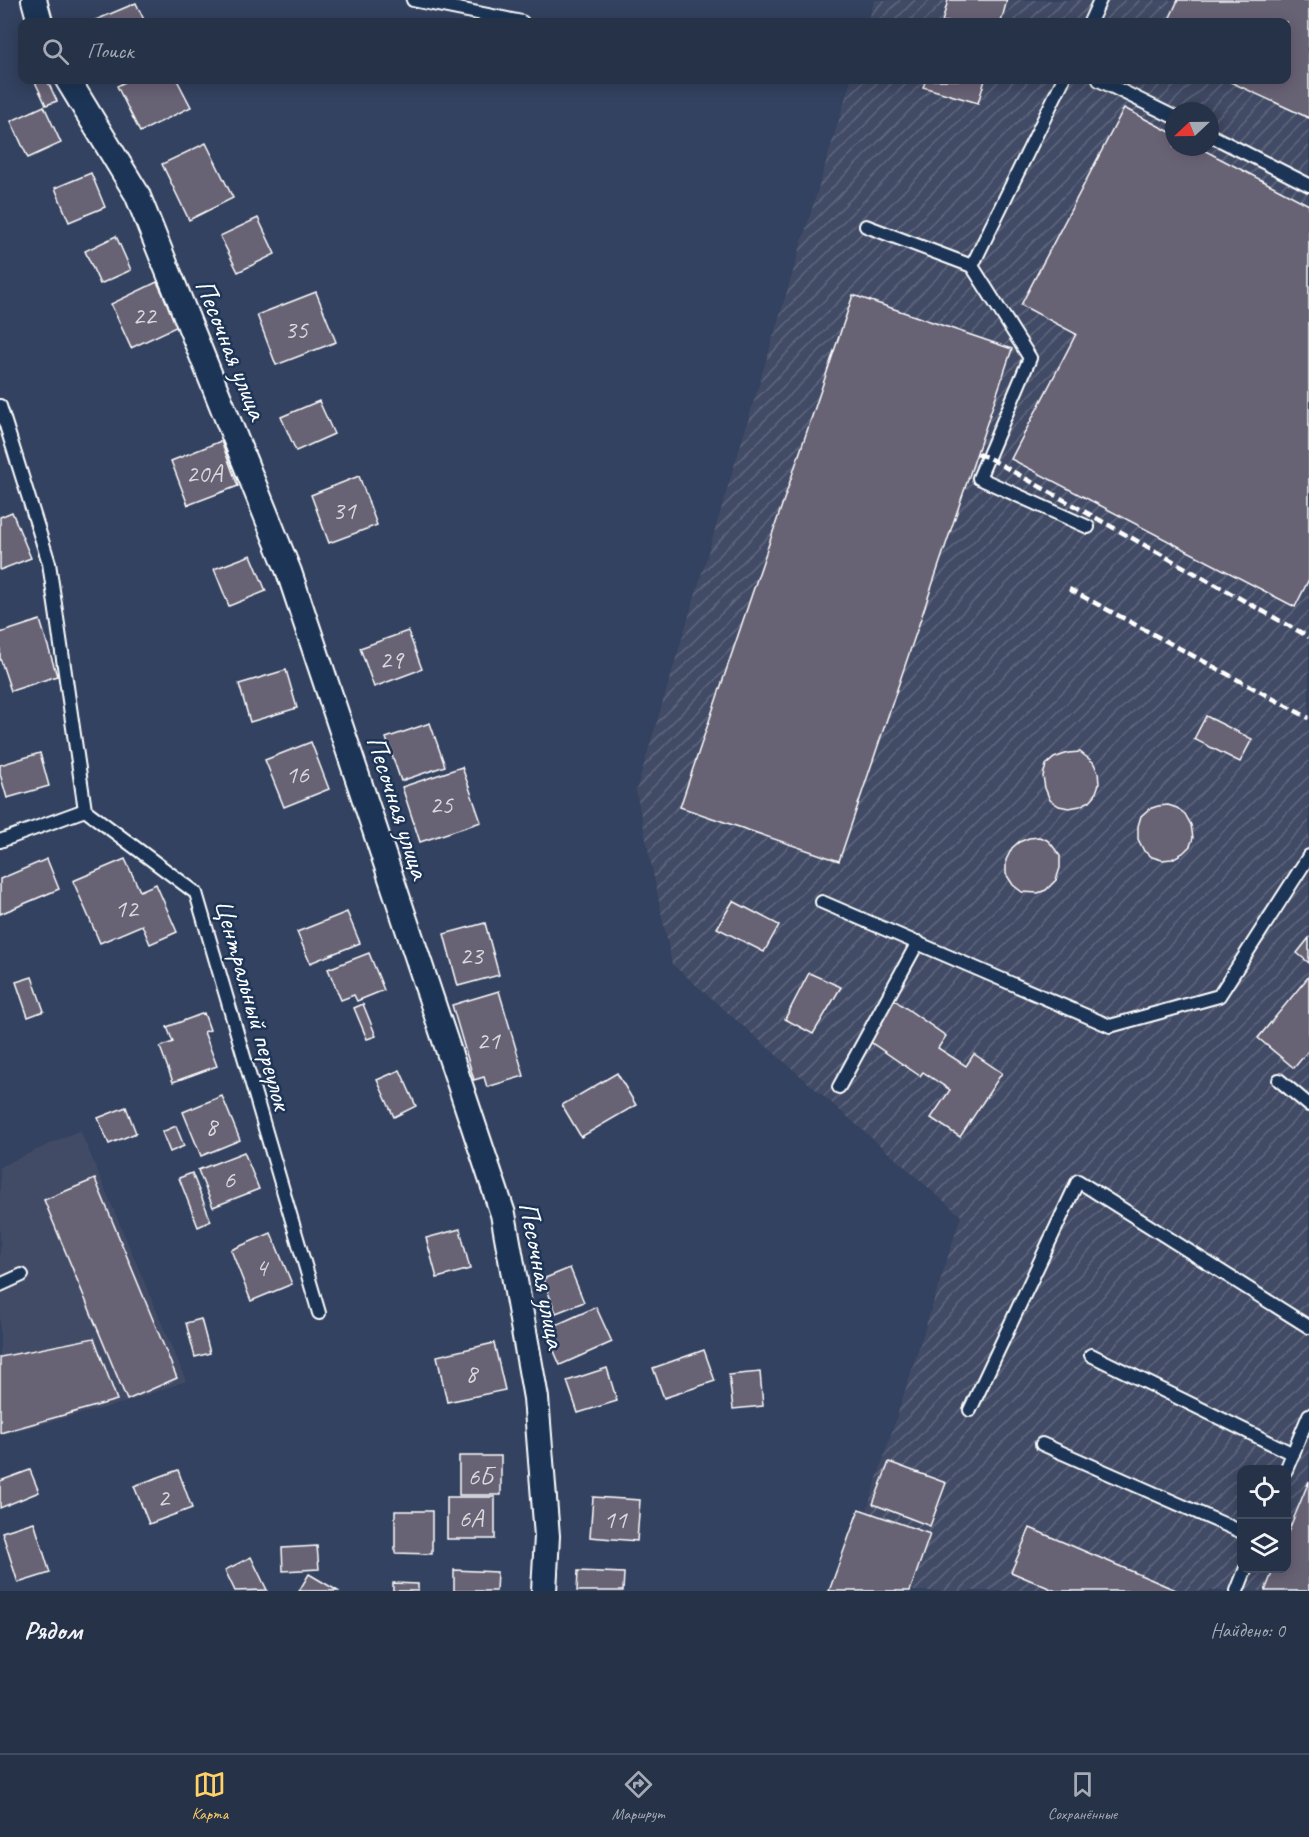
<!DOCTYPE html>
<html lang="ru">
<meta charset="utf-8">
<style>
:root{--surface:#263248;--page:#2e3a4f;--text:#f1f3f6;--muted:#a4aab4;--line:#424d60;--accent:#ffd166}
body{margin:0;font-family:Caveat,sans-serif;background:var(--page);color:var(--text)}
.controls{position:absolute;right:18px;bottom:18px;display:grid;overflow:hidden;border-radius:12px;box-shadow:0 3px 15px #0003}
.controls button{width:54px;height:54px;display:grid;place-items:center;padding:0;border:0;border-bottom:2px solid var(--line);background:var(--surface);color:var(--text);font:30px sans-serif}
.compass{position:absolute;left:1165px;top:102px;width:54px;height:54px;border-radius:50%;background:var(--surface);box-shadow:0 3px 15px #0003;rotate:248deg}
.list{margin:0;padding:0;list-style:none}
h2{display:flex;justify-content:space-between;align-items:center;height:78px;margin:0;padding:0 24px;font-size:26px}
h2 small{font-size:20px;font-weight:400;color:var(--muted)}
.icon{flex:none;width:33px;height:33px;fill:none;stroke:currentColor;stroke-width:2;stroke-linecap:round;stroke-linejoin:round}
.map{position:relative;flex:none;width:1309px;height:1591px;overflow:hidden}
.search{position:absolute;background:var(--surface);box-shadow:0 3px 15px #0003;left:18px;right:18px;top:18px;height:66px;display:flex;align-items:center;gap:15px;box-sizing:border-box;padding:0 21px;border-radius:12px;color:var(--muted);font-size:22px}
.sheet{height:162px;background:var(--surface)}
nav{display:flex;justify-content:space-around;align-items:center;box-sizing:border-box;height:84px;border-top:2px solid var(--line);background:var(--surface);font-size:16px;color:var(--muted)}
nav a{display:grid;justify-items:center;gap:3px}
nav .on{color:var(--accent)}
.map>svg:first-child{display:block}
.built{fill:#434c66}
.industrial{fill:url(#industrial-furrows);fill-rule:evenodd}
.building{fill:#676274;stroke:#fff;stroke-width:1.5}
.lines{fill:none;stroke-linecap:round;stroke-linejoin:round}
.lane-casing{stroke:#fff;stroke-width:16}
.street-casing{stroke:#fff;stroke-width:28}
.lane{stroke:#1d3557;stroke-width:12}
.street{stroke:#1d3557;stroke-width:24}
.rail{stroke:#fff;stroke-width:4.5;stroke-dasharray:9 4.5;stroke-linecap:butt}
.labels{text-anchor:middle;stroke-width:5;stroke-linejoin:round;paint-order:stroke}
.number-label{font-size:26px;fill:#d9d8dc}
.street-label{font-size:28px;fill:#fff;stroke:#1d3557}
</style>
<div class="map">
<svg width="1309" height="1591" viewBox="0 0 1309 1591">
<defs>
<pattern id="industrial-furrows" width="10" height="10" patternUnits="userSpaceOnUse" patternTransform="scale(1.5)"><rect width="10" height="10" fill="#434c66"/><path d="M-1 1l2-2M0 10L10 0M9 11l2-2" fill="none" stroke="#5f677d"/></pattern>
</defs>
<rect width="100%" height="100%" fill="#334260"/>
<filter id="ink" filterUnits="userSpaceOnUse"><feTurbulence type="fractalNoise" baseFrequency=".0167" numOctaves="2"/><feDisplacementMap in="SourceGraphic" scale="12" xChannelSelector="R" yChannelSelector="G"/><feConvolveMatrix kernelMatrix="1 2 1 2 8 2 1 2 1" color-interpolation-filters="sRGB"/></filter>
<g filter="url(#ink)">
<polygon class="built" points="80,1130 186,1381 127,1402 0,1435 0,1167"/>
<path class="industrial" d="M875 0H1309V1591H841L961 1216 672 964 636 791 851 80H1286V22H868ZM1174 111H1210V147H1174ZM1242 1470H1286V1568H1242Z"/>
<g class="building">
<polygon points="948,0 1007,0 1001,22 942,22"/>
<polygon points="1178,0 1309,0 1309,118 1226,80 1286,80 1286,22 1168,22"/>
<polygon points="136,3 145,22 91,22"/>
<polygon points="40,80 47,80 57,101 46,105 35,82"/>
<polygon points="129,80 177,80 191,107 140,132 117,86"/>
<polygon points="926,80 985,80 978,103 923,87"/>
<polygon points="44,106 61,143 28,158 11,121"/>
<polygon points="1124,108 1174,134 1174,147 1198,147 1309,205 1309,579 1295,607 1011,459 1076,334 1021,305"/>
<polygon points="206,143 233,198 189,220 162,164"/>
<polygon points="91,173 105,207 69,222 55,188"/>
<polygon points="258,218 275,254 238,272 220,236"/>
<polygon points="116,236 131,270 100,284 85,251"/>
<polygon points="157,282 178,326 131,348 111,304"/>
<polygon points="316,292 336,342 276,365 257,315"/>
<polygon points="853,295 1012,349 839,861 680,807"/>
<polygon points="319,401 334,434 296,451 281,417"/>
<polygon points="221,441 238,486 188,505 171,461"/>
<polygon points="359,476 377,525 329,543 311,495"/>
<polygon points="12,512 31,558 0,570 0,517"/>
<polygon points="251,555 266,591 229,606 214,569"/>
<polygon points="40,620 57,676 11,691 0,658 0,633"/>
<polygon points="408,631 422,669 374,687 360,648"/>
<polygon points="286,670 297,708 250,722 239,684"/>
<polygon points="1206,716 1252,739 1240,762 1194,739"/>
<polygon points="430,723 445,766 401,781 386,738"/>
<polygon points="311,742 329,789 284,807 265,760"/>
<polygon points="1080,752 1093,762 1098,772 1099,784 1095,795 1090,801 1080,806 1069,808 1059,806 1050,800 1045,788 1043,776 1046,765 1054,758 1068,753"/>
<polygon points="40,753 49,786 7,798 0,774 0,765"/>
<polygon points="462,767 481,822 420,842 402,787"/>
<polygon points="1168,805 1177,808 1185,814 1191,825 1193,838 1190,846 1183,853 1172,859 1162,860 1152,857 1144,851 1138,839 1138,826 1141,816 1149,809 1158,806"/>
<polygon points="1039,837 1047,840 1052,845 1060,856 1060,868 1056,880 1046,890 1038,893 1022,892 1013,885 1006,874 1006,860 1012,848 1019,842 1029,838"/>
<polygon points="47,859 59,889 0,914 0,879"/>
<polygon points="125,859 140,891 156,884 177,932 150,944 142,925 100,943 73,881"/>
<polygon points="733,901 779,925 764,952 717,928"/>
<polygon points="347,912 360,943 310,963 297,932"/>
<polygon points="485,923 499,975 458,986 444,934"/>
<polygon points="1309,938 1309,963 1297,953"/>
<polygon points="369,953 384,990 357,1001 354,995 341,1000 328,969"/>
<polygon points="809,973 841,987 813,1034 785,1019"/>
<polygon points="1309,976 1309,1050 1294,1068 1258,1038"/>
<polygon points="32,977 44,1011 28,1017 16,982"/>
<polygon points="499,991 524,1076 487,1087 484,1077 474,1080 452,1005"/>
<polygon points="893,999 946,1036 938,1048 966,1066 974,1054 1002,1073 960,1137 931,1118 950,1090 923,1072 920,1076 866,1039"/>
<polygon points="363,1004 376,1036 367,1039 354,1008"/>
<polygon points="204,1013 210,1030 204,1032 217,1066 173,1082 160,1047 173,1042 167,1027"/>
<polygon points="400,1070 416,1106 394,1117 377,1080"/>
<polygon points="617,1073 636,1105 581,1137 562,1105"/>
<polygon points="222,1096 240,1140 201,1156 183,1112"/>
<polygon points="126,1107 136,1133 109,1144 98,1118"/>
<polygon points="176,1126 184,1146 170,1152 162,1132"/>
<polygon points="244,1152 259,1189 213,1207 198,1170"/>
<polygon points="192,1173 211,1221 198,1227 179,1178"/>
<polygon points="95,1179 177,1378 127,1400 44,1200"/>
<polygon points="460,1229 470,1269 437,1278 426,1238"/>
<polygon points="271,1233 292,1284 251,1301 231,1250"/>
<polygon points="570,1268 584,1302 556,1313 543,1279"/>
<polygon points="596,1307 612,1342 560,1365 545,1330"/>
<polygon points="201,1319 210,1353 195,1357 186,1323"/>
<polygon points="94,1338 117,1400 0,1433 0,1357"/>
<polygon points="494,1343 505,1390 447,1402 437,1356"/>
<polygon points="704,1350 715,1381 664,1398 653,1368"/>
<polygon points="607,1368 617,1401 578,1413 567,1381"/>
<polygon points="760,1372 763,1406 733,1409 729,1375"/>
<rect x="459" y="1456" width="42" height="39"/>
<polygon points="889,1462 946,1483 930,1526 873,1504"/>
<polygon points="30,1470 39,1492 0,1508 0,1481"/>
<polygon points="178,1470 192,1508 149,1524 134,1486"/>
<polygon points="1309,1481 1309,1591 1265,1591 1274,1568 1286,1568 1286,1537"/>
<rect x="447" y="1497" width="48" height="42"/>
<polygon points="593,1497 640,1500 637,1541 590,1537"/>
<polygon points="859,1509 930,1534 910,1591 829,1591"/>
<polygon points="395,1511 432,1511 432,1554 395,1553"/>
<polygon points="34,1522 50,1573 18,1583 2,1532"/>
<polygon points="1030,1528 1178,1591 1056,1591 1011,1572"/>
<polygon points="317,1546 319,1569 283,1571 282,1548"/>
<polygon points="251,1557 267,1590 235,1591 225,1570"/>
<polygon points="454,1570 497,1572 496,1591 454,1591"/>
<polygon points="578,1571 624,1573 623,1591 577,1591"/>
<polygon points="309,1574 338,1591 299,1591"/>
<polygon points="393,1583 418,1584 418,1591 393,1591"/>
</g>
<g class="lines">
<defs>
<g id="lane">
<polyline points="413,0 522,22"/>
<polyline points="1090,22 1100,0"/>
<polyline points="1099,80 1174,117"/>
<polyline points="1210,135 1309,185"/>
<polyline points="866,226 972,266 1063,80"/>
<polyline points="972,266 1030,358 979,478 1088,527"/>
<polyline points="0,406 49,563 85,810 196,893 319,1313"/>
<polyline points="0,841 85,810"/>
<polyline points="822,902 1110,1026 1219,996 1309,856"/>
<polyline points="1279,1080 1309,1105"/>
<polyline points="839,1087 918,942"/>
<polyline points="0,1285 22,1275"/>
<polyline points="1091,1355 1293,1454"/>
<polyline points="970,1410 1078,1181 1309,1327"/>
<polyline points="1042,1444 1242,1532"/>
<polyline points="1286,1470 1309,1415"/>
<polyline points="1237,1591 1246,1568"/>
</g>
<g id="street">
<polyline points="34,0 40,22"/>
<polyline points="68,80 137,194 289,572 503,1214 536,1398 547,1536 544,1591"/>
</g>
</defs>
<use href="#lane" class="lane-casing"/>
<use href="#street" class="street-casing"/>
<use href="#lane" class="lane"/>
<use href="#street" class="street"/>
<g class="rail">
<polyline points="977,454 987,457 1309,637"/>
<polyline points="1069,589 1309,718"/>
</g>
</g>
</g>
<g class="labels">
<g class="number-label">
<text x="144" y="324">22</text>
<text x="296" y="338">35</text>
<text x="204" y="482">20А</text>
<text x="344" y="519">31</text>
<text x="391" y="668">29</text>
<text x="297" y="783">16</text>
<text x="441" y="813">25</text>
<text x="126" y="917">12</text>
<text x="471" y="964">23</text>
<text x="488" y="1049">21</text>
<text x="211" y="1135">8</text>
<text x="229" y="1188">6</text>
<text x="261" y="1276">4</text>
<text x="471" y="1382">8</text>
<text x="480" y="1485">6Б</text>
<text x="163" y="1506">2</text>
<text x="471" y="1527">6А</text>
<text x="615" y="1528">11</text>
</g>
<g class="street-label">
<text transform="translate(232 349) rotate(68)" y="10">Песочная улица</text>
<text transform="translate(399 807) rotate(72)" y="10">Песочная улица</text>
<text transform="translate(254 1004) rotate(74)" y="10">Центральный переулок</text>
<text transform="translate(543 1275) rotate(79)" y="10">Песочная улица</text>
</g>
</g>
</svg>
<div class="controls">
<button><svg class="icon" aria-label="locate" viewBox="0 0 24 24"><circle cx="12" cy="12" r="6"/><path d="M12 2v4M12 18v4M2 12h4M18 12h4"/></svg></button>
<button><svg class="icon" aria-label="layers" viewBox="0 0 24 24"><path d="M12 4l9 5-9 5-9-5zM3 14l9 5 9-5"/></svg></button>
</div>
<svg class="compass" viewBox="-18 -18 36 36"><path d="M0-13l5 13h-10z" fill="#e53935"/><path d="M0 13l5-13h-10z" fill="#a4aab4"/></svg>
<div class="search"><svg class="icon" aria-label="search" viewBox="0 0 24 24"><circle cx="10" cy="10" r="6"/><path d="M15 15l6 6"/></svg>Поиск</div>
</div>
<section class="sheet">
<h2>Рядом<small>Найдено: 0</small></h2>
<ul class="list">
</ul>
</section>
<nav>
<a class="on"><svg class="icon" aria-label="map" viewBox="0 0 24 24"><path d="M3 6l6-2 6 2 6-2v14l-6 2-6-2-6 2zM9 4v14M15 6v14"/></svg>Карта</a>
<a><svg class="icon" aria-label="directions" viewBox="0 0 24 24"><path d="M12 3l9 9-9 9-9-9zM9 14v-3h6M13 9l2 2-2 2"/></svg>Маршрут</a>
<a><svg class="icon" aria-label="saved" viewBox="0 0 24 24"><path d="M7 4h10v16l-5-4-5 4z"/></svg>Сохранённые</a>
</nav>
